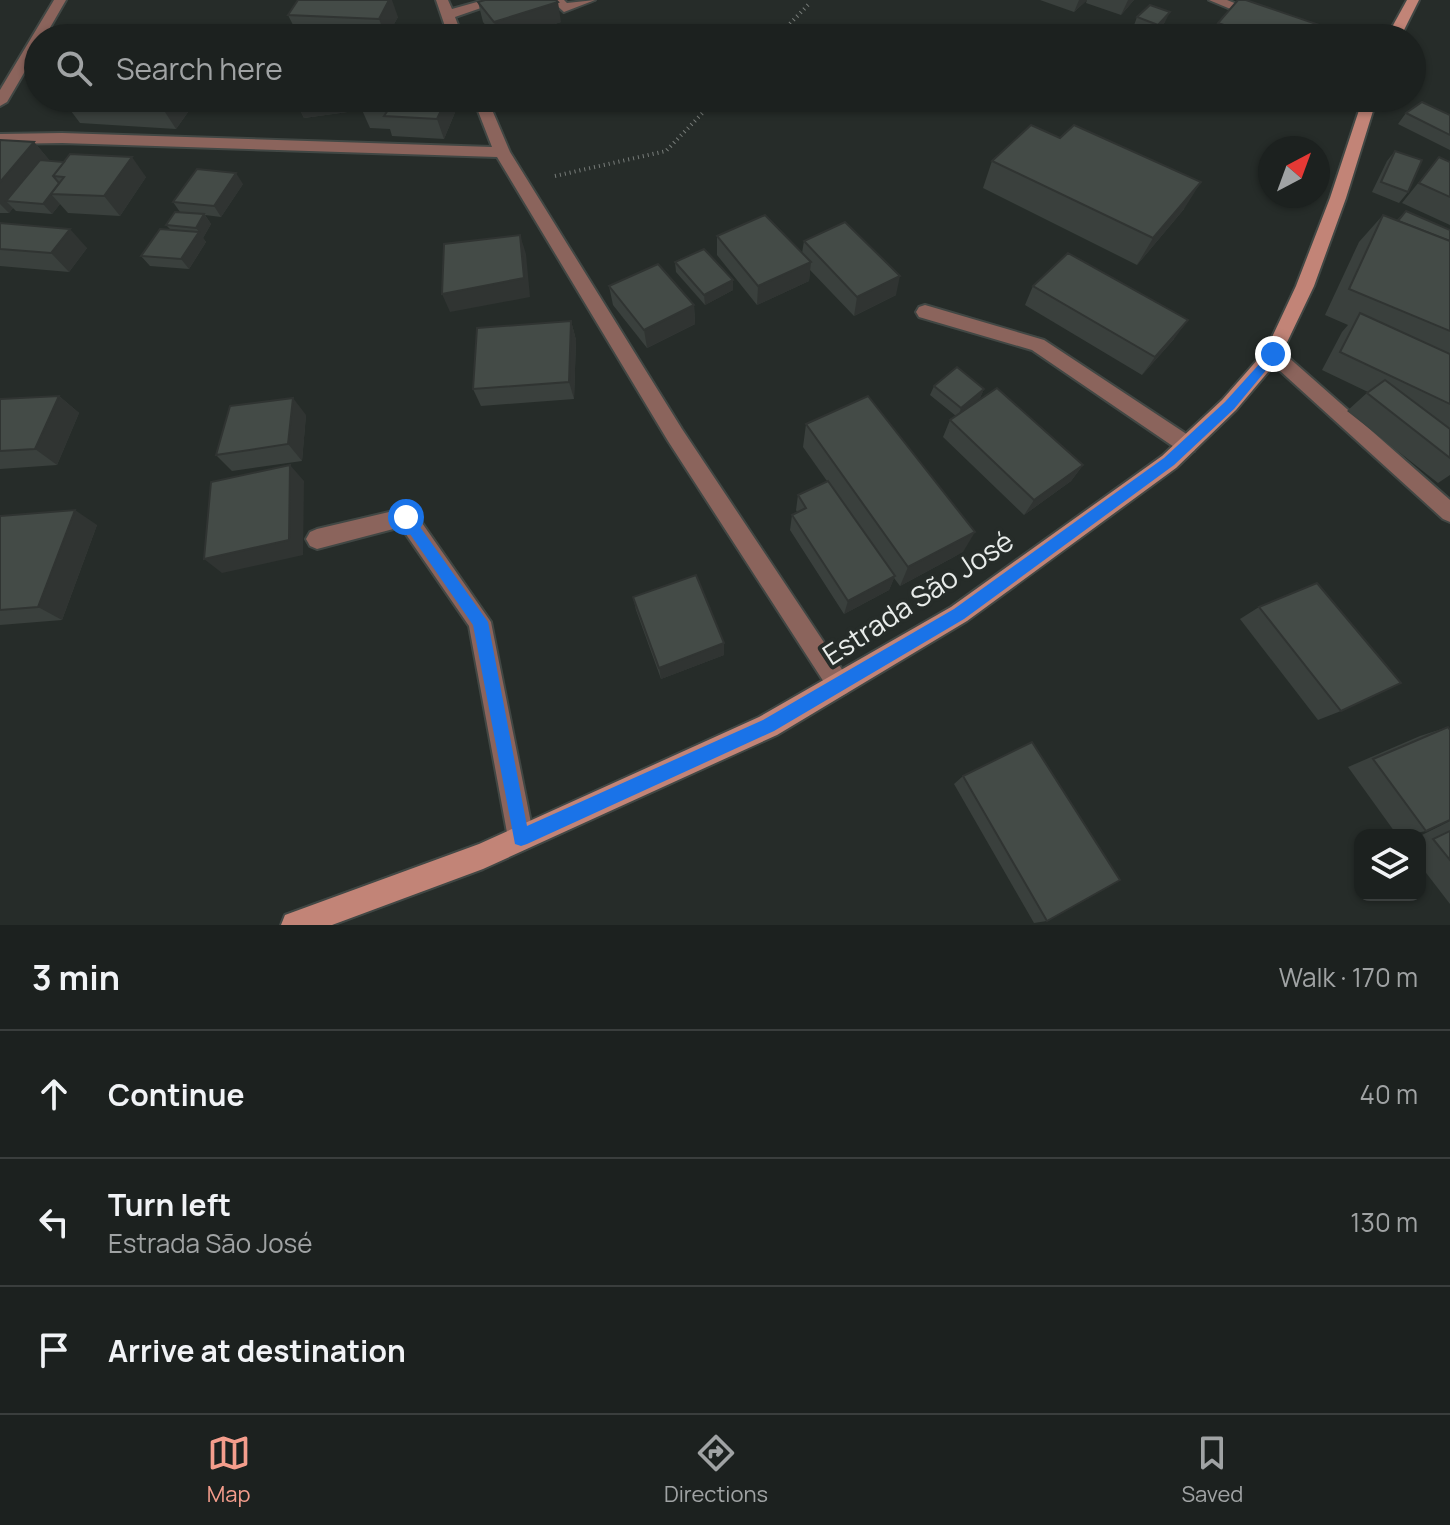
<!DOCTYPE html>
<meta charset="utf-8">
<style>
:root{--surface:#1c211f;--page:#252928;--text:#f1f3f6;--muted:#a0a3a4;--line:#3a3e3d;--accent:#f49d8c}
body{margin:0;font-family:Manrope,sans-serif;background:var(--page);color:var(--text)}
.controls{position:absolute;right:24px;bottom:24px;display:grid;overflow:hidden;border-radius:16px;box-shadow:0 2px 6px #0004}
.controls button{width:72px;height:72px;display:grid;place-items:center;padding:0;border:0;border-bottom:2px solid var(--line);background:var(--surface);color:var(--text);font:40px sans-serif}
.compass{position:absolute;left:1258px;top:136px;width:72px;height:72px;border-radius:50%;background:var(--surface);box-shadow:0 2px 6px #0004;rotate:41deg}
.stop{position:absolute;width:24px;height:24px;margin:-18px;border:6px solid #1a73e8;border-radius:50%;background:#fff}
.stop.end{background:#1a73e8;border-color:#fff;box-shadow:0 2px 8px #0008}
.list{margin:0;padding:0;list-style:none}
h2{display:flex;justify-content:space-between;align-items:center;height:104px;margin:0;padding:0 32px;font-size:34px}
h2 small{font-size:26px;font-weight:400;color:var(--muted)}
.list li{display:grid;grid-template-columns:52px 1fr auto;gap:24px;align-items:center;box-sizing:border-box;height:128px;padding:0 32px;border-top:2px solid var(--line)}
.list b{display:block;font-size:30px;white-space:nowrap}
.list p{margin:0;font-size:26px;white-space:nowrap;color:var(--muted)}
.list em{font-size:26px;font-style:normal;color:var(--muted)}
.icon{flex:none;width:44px;height:44px;fill:none;stroke:currentColor;stroke-width:2;stroke-linecap:round;stroke-linejoin:round}
.map{position:relative;flex:none;width:1450px;height:925px;overflow:hidden}
.search{position:absolute;background:var(--surface);box-shadow:0 2px 6px #0004;left:24px;right:24px;top:24px;height:88px;display:flex;align-items:center;gap:20px;box-sizing:border-box;padding:0 28px;border-radius:44px;color:var(--muted);font-size:30px}
.sheet{height:488px;background:var(--surface)}
nav{display:flex;justify-content:space-around;align-items:center;box-sizing:border-box;height:112px;border-top:2px solid var(--line);background:var(--surface);font-size:22px;color:var(--muted)}
nav a{display:grid;justify-items:center;gap:4px}
nav .on{color:var(--accent)}
.map>svg:first-child{display:block}
.lines{fill:none;stroke-linecap:round;stroke-linejoin:round}
.street-casing{stroke:#414744;stroke-width:4}
.secondary-casing{stroke:#414744;stroke-width:4}
.path{stroke:#787d7a;stroke-width:4;stroke-dasharray:1 4;stroke-linecap:butt}
.street{fill:#8b645c;fill-rule:evenodd}
.secondary{fill:#c28477;fill-rule:evenodd}
.wall{fill:#3a403d}
.shaded-wall{fill:#303432}
.building{fill:#444b47;stroke:#303432;stroke-width:2}
.route{fill:#1a73e8}
.labels{text-anchor:middle;stroke-width:8;stroke-linejoin:round;paint-order:stroke}
.street-label{font-size:28px;fill:#e8ecea;stroke:#262c29}
</style>
<div class="map">
<svg width="1450" height="925" viewBox="0 0 1450 925">
<rect width="100%" height="100%" fill="#262c29"/>
<g class="lines">
<defs>
<g id="street">
<polygon points="54,0 66,0 44,38 38,38 38,49 7,102 0,106 0,90"/>
<polygon points="436,0 448,0 452,9 484,0 504,0 455,17 463,38 449,38"/>
<polygon points="551,0 564,0 567,3 595,0 564,12"/>
<polygon points="1209,0 1227,0 1264,15 1252,18"/>
<polygon points="473,98 487,98 510,152 682,429 847,677 851,685 847,693 839,697 831,693 668,441 497,157 62,143 0,144 0,134 62,133 492,147"/>
<polygon points="925,305 1044,340 1194,439 1197,445 1194,451 1187,453 1180,451 1032,350 919,317 916,312 919,307"/>
<polygon points="1273,347 1279,349 1450,500 1450,522 1443,519 1267,359 1264,354"/>
<polygon points="406,508 413,510 491,622 534,838 530,847 521,851 512,847 508,838 469,626 401,527 317,549 310,546 306,539 310,532 317,529"/>
</g>
<g id="secondary">
<polygon points="1407,0 1419,0 1400,38 1386,38"/>
<polygon points="1363,98 1377,98 1346,198 1314,286 1279,359 1236,410 1176,468 967,621 777,735 483,869 332,925 281,925 285,915 479,844 759,717 951,607 1162,456 1222,400 1266,350 1296,286 1330,198"/>
</g>
</defs>
<use href="#street" class="street-casing"/>
<use href="#secondary" class="secondary-casing"/>
<g class="path">
<polyline points="776,38 810,3"/>
<polyline points="555,176 666,151 717,98"/>
</g>
<use href="#street" class="street"/>
<use href="#secondary" class="secondary"/>
</g>
<g class="wall">
<polygon points="1040,0 1087,0 1074,12"/>
<polygon points="1087,0 1134,0 1121,15 1086,3"/>
<polygon points="478,2 561,22 511,38 496,38 483,22"/>
<polygon points="288,15 398,17 386,38 298,38 311,35 298,35"/>
<polygon points="1137,17 1165,22 1153,35 1133,28"/>
<polygon points="1218,23 1328,28 1322,38 1210,38"/>
<polygon points="69,98 198,98 176,129 80,123 65,103"/>
<polygon points="294,98 366,98 366,100 367,98 453,98 456,110 444,139 392,136 390,129 370,128 362,110 304,118"/>
<polygon points="1285,98 1329,98 1320,111"/>
<polygon points="1406,113 1450,115 1450,150 1398,124"/>
<polygon points="0,140 34,142 50,161 146,177 120,216 68,213 60,204 52,214 16,211 13,208 9,213 0,213"/>
<polygon points="1395,151 1408,192 1399,203 1372,192 1387,161"/>
<polygon points="1439,157 1450,162 1450,225 1402,203"/>
<polygon points="992,161 1184,209 1137,265 983,188"/>
<polygon points="243,184 221,217 205,215 211,224 203,238 206,242 189,269 150,266 141,256 170,229 166,225 180,212 173,202"/>
<polygon points="1406,211 1450,230 1450,475 1438,483 1347,411 1368,392 1322,370 1342,332 1348,325 1325,315 1359,242 1383,215 1396,221"/>
<polygon points="0,223 87,248 69,272 0,266"/>
<polygon points="717,236 802,253 804,241 896,295 854,316 810,270 809,281 757,305 717,255"/>
<polygon points="675,262 733,290 705,305 676,272"/>
<polygon points="609,286 694,305 695,324 647,348 613,305"/>
<polygon points="1033,286 1174,339 1142,375 1025,305"/>
<polygon points="571,321 576,340 574,399 481,406 473,389"/>
<polygon points="934,386 984,389 980,398 967,408 1083,465 1071,481 1024,515 943,437 950,420 956,416 930,395"/>
<polygon points="59,396 79,413 57,465 0,469 0,399"/>
<polygon points="306,415 302,461 232,471 216,455"/>
<polygon points="806,424 963,552 900,586 894,578 889,590 844,614 790,530 792,515 797,512 796,510 798,495 827,481 803,447"/>
<polygon points="0,516 97,525 62,620 0,625"/>
<polygon points="633,597 724,655 661,679 636,610"/>
<polygon points="1259,607 1341,711 1318,720 1240,619"/>
<polygon points="1448,727 1426,831 1406,835 1397,835 1348,767 1420,736"/>
<polygon points="963,776 1047,921 1034,923 954,784"/>
<polygon points="1450,821 1450,904 1420,865 1420,836"/>
</g>
<g class="shaded-wall">
<polygon points="389,0 392,0 398,17 386,38 379,19"/>
<polygon points="1079,0 1087,0 1074,12"/>
<polygon points="1128,0 1134,0 1121,15"/>
<polygon points="558,2 561,22 511,38 498,38 494,22"/>
<polygon points="1170,12 1165,22 1153,35 1158,25"/>
<polygon points="171,98 198,98 176,129 163,109"/>
<polygon points="294,98 366,98 366,109 361,108 362,110 304,118"/>
<polygon points="447,98 453,98 456,110 444,139 437,119"/>
<polygon points="34,142 51,162 6,201 13,208 9,213 0,204 0,182"/>
<polygon points="132,157 146,177 120,216 104,196"/>
<polygon points="236,173 243,184 221,217 214,206"/>
<polygon points="1201,182 1184,209 1137,265 1153,238"/>
<polygon points="51,194 60,204 52,214 43,204"/>
<polygon points="204,214 211,224 203,238 206,242 189,269 181,259 199,232 196,228"/>
<polygon points="70,229 87,248 69,272 51,253"/>
<polygon points="520,235 526,254 530,297 450,312 442,294"/>
<polygon points="811,262 809,281 757,305 758,286"/>
<polygon points="900,276 896,295 854,316 857,297"/>
<polygon points="733,280 733,290 705,305 704,295"/>
<polygon points="694,305 695,324 647,348 644,330"/>
<polygon points="1188,320 1174,339 1142,375 1155,357"/>
<polygon points="571,321 576,340 574,399 569,382"/>
<polygon points="984,389 980,398 958,417 961,408"/>
<polygon points="59,396 79,413 57,465 35,449"/>
<polygon points="293,398 306,415 302,461 288,444"/>
<polygon points="290,465 304,481 303,555 222,573 204,559"/>
<polygon points="1083,465 1071,481 1024,515 1034,500"/>
<polygon points="75,510 97,525 62,620 38,607"/>
<polygon points="975,532 963,552 900,586 908,567"/>
<polygon points="895,576 889,590 844,614 848,601"/>
<polygon points="724,643 724,655 661,679 659,668"/>
</g>
<g class="building">
<polygon points="298,0 389,0 379,19 288,15"/>
<polygon points="485,0 556,0 558,2 494,22 478,2"/>
<polygon points="1238,0 1246,0 1328,28 1321,38 1261,38 1218,23"/>
<polygon points="1150,5 1170,12 1158,25 1137,17"/>
<polygon points="357,30 357,38 298,38 298,37"/>
<polygon points="69,98 171,98 163,109 65,103"/>
<polygon points="367,98 447,98 437,119 384,116 388,110 361,108"/>
<polygon points="1422,102 1450,115 1450,135 1406,113"/>
<polygon points="1031,125 1060,138 1074,125 1201,182 1153,238 992,161"/>
<polygon points="0,140 34,142 0,182"/>
<polygon points="1395,151 1422,160 1408,192 1381,182"/>
<polygon points="70,154 132,157 104,196 51,194 64,177 53,176"/>
<polygon points="1439,157 1450,162 1450,197 1419,183"/>
<polygon points="40,160 64,162 53,176 59,183 43,204 6,201"/>
<polygon points="197,169 236,173 214,206 173,202"/>
<polygon points="1406,211 1450,230 1450,241 1398,221"/>
<polygon points="175,212 204,214 196,228 166,225"/>
<polygon points="765,215 811,262 758,286 717,236"/>
<polygon points="1383,215 1450,241 1450,331 1349,289"/>
<polygon points="845,222 900,276 857,297 804,241"/>
<polygon points="0,223 70,229 51,253 0,249"/>
<polygon points="160,229 199,232 181,259 141,256"/>
<polygon points="520,235 524,278 442,294 444,244"/>
<polygon points="704,249 733,280 704,295 675,262"/>
<polygon points="1068,253 1188,320 1155,357 1033,286"/>
<polygon points="658,264 694,305 644,330 609,286"/>
<polygon points="1360,313 1450,354 1450,404 1340,352"/>
<polygon points="571,321 569,382 473,389 477,328"/>
<polygon points="957,367 984,389 961,408 934,386"/>
<polygon points="1385,380 1450,429 1450,458 1367,393"/>
<polygon points="997,388 1083,465 1034,500 950,420"/>
<polygon points="59,396 35,449 0,451 0,399"/>
<polygon points="868,396 975,532 908,567 806,424"/>
<polygon points="293,398 288,444 216,455 230,406"/>
<polygon points="290,465 289,540 204,559 211,482"/>
<polygon points="828,481 895,576 848,601 792,515 806,508 798,495"/>
<polygon points="75,510 38,607 0,610 0,516"/>
<polygon points="696,575 724,643 659,668 633,597"/>
<polygon points="1317,583 1401,683 1341,711 1259,607"/>
<polygon points="1448,727 1450,730 1450,820 1426,831 1373,759"/>
<polygon points="1032,742 1120,880 1047,921 963,776"/>
<polygon points="1450,831 1450,860 1433,839"/>
</g>
<polygon class="route" points="1273,349 1277,351 1277,357 1234,409 1174,465 964,619 774,731 527,844 521,846 515,844 473,625 401,521 401,513 410,513 488,622 527,826 763,720 954,609 1164,458 1225,402"/>
<g class="labels">
<g class="street-label">
<text transform="translate(918 598) rotate(-33)" y="10">Estrada São José</text>
</g>
</g>
</svg>
<div class="controls">
<button><svg class="icon" aria-label="layers" viewBox="0 0 24 24"><path d="M12 4l9 5-9 5-9-5zM3 14l9 5 9-5"/></svg></button>
</div>
<svg class="compass" viewBox="-18 -18 36 36"><path d="M0-13l5 13h-10z" fill="#e53935"/><path d="M0 13l5-13h-10z" fill="#a0a3a4"/></svg>
<div class="stop" style="left:406px;top:517px"></div>
<div class="stop end" style="left:1273px;top:354px"></div>
<div class="search"><svg class="icon" aria-label="search" viewBox="0 0 24 24"><circle cx="10" cy="10" r="6"/><path d="M15 15l6 6"/></svg>Search here</div>
</div>
<section class="sheet">
<h2>3 min<small>Walk · 170 m</small></h2>
<ul class="list">
<li><svg class="icon" aria-label="ahead" viewBox="0 0 24 24"><path d="M12 20V5M6 11l6-6 6 6"/></svg><div><b>Continue</b></div><em>40 m</em></li>
<li><svg class="icon" aria-label="left" viewBox="0 0 24 24"><path d="M17 20v-9H6M10 6l-5 5 5 5"/></svg><div><b>Turn left</b><p>Estrada São José</p></div><em>130 m</em></li>
<li><svg class="icon" aria-label="arrive" viewBox="0 0 24 24"><path d="M6 21V4h12l-3 4 3 4H6"/></svg><div><b>Arrive at destination</b></div></li>
</ul>
</section>
<nav>
<a class="on"><svg class="icon" aria-label="map" viewBox="0 0 24 24"><path d="M3 6l6-2 6 2 6-2v14l-6 2-6-2-6 2zM9 4v14M15 6v14"/></svg>Map</a>
<a><svg class="icon" aria-label="directions" viewBox="0 0 24 24"><path d="M12 3l9 9-9 9-9-9zM9 14v-3h6M13 9l2 2-2 2"/></svg>Directions</a>
<a><svg class="icon" aria-label="saved" viewBox="0 0 24 24"><path d="M7 4h10v16l-5-4-5 4z"/></svg>Saved</a>
</nav>
